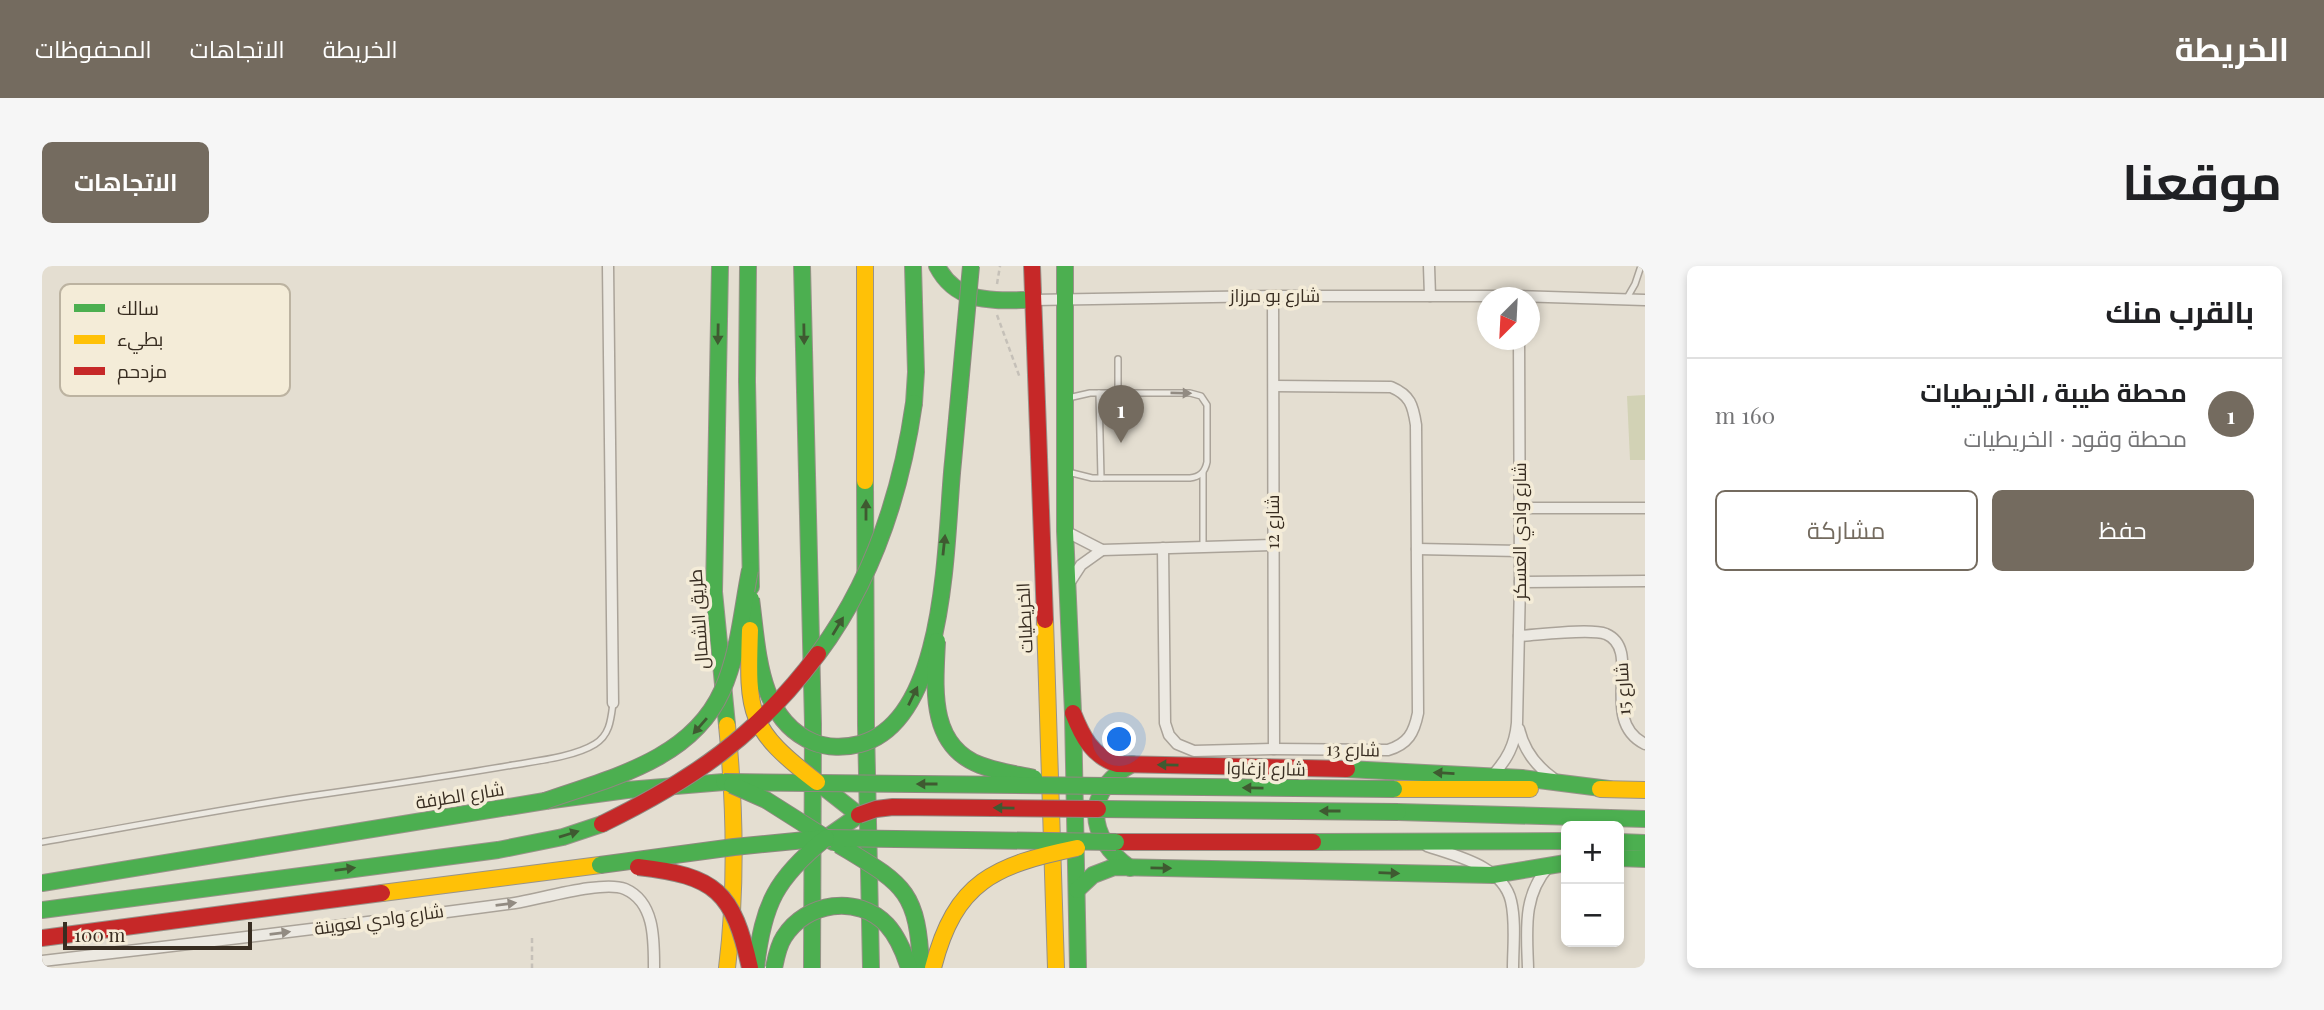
<!DOCTYPE html>
<html lang="ar">
<meta charset="utf-8">
<style>
:root{--surface:#fff;--page:#f6f6f6;--text:#202124;--muted:#757577;--line:#e0e0e0;--accent:#746b5f}
body{margin:0;font-family:"Playfair Display",Cairo,serif;background:var(--page);color:var(--text);direction:rtl}
.controls{position:absolute;right:21px;bottom:21px;display:grid;overflow:hidden;border-radius:10px;box-shadow:0 4px 10px #0003}
.controls button{width:63px;height:63px;display:grid;place-items:center;padding:0;border:0;border-bottom:2px solid var(--line);background:var(--surface);color:var(--text);font:35px sans-serif}
.compass{position:absolute;left:1435px;top:21px;width:63px;height:63px;border-radius:50%;background:var(--surface);box-shadow:0 4px 10px #0003;rotate:204deg}
.scale{position:absolute;left:21px;bottom:18px;width:189px;box-sizing:border-box;padding-left:7px;border:4px solid #382d21;border-top:0;font-size:19px;line-height:24px;white-space:nowrap;color:#382d21;-webkit-text-stroke:5px #f4ecd8;paint-order:stroke}
.you{position:absolute;left:1078px;top:474px;width:24px;height:24px;margin:-18px;border:5px solid #fff;border-radius:50%;background:#1a73e8;box-shadow:0 0 0 10px #1a73e833}
.badge{display:grid;place-items:center;width:46px;height:46px;border-radius:50%;background:var(--accent);color:#fff;font-size:23px;font-weight:700}
.pin{position:absolute;translate:-50% -58px;filter:drop-shadow(0 2px 4px #0008)}
.pin::after{content:'';position:absolute;top:37px;width:24px;height:21px;background:inherit;clip-path:polygon(0 0,100% 0,50% 100%)}
.list{margin:0;padding:0;list-style:none}
h2{display:flex;justify-content:space-between;align-items:center;height:91px;margin:0;padding:0 28px;font-size:30px}
h2 small{font-size:23px;font-weight:400;color:var(--muted)}
.list li{display:grid;grid-template-columns:46px 1fr auto;gap:21px;align-items:center;box-sizing:border-box;height:112px;padding:0 28px;border-top:2px solid var(--line)}
.list b{display:block;font-size:26px;white-space:nowrap}
.list p{margin:0;font-size:23px;white-space:nowrap;color:var(--muted)}
.list em{font-size:23px;font-style:normal;color:var(--muted)}
.actions{display:flex;gap:14px;padding:21px 28px}
.actions a{flex:1;padding:16px 0;border:2px solid var(--accent);border-radius:10px;text-align:center;font-size:24px;color:var(--accent)}
.actions .main{background:var(--accent);color:#fff}
.map{position:relative;flex:none;width:1603px;height:702px;overflow:hidden;direction:ltr;border-radius:10px}
header{display:flex;align-items:center;gap:42px;box-sizing:border-box;height:98px;padding:0 35px;background:var(--accent);color:#fff}
header strong{font-size:33px}
nav{display:flex;gap:38px;margin-inline-start:auto;font-size:24px}
.intro{display:flex;align-items:center;justify-content:space-between;box-sizing:border-box;height:168px;padding:0 42px}
h1{margin:0;font-size:49px}
.button{padding:18px 32px;border-radius:10px;background:var(--accent);color:#fff;font-size:24px;font-weight:700}
main{display:flex;gap:42px;padding:0 42px}
aside{flex:1;background:var(--surface);border-radius:10px;box-shadow:0 4px 10px #0003}
.map>svg:first-child{display:block}
.green{fill:#d2d2b5}
.lines{fill:none;stroke-linecap:round;stroke-linejoin:round}
.lane-casing{stroke:#aaa399;stroke-width:8}
.street-casing{stroke:#aaa399;stroke-width:13}
.fast-casing{stroke:#99938a;stroke-width:18}
.slow-casing{stroke:#99938a;stroke-width:18}
.jam-casing{stroke:#99938a;stroke-width:18}
.path{stroke:#c5c0b8;stroke-width:2.5;stroke-dasharray:5 3.5;stroke-linecap:butt}
.lane{stroke:#ece9e2;stroke-width:5}
.street{stroke:#ece9e2;stroke-width:10}
.fast{stroke:#4caf50;stroke-width:16}
.slow{stroke:#ffc107;stroke-width:16}
.jam{stroke:#c62828;stroke-width:16}
.fast-bridge-casing{stroke:#8f8980;stroke-width:18;stroke-linecap:butt}
.slow-bridge-casing{stroke:#8f8980;stroke-width:18;stroke-linecap:butt}
.jam-bridge-casing{stroke:#8f8980;stroke-width:18;stroke-linecap:butt}
.fast-bridge{stroke:#4caf50;stroke-width:16}
.slow-bridge{stroke:#ffc107;stroke-width:16}
.jam-bridge{stroke:#c62828;stroke-width:16}
.oneway{fill:#3f5a31}
.oneway2{fill:#928b82}
.labels{text-anchor:middle;stroke-width:7;stroke-linejoin:round;paint-order:stroke}
.street-label{font-size:18px;fill:#382d21;stroke:#f4ecd8}
.key{fill:#f4ecd8;stroke:#bcb3a1;stroke-width:2}
.key-label{font-size:19px;fill:#382d21}
</style>
<header>
<strong>الخريطة</strong>
<nav><a>الخريطة</a><a>الاتجاهات</a><a>المحفوظات</a></nav>
</header>
<div class="intro"><h1>موقعنا</h1><a class="button">الاتجاهات</a></div>
<main>
<aside>
<h2>بالقرب منك<small></small></h2>
<ul class="list">
<li><span class="badge">1</span><div><b>محطة طيبة ، الخريطيات</b><p>محطة وقود · الخريطيات</p></div><em>160 m</em></li>
</ul>
<div class="actions"><a class="main">حفظ</a><a>مشاركة</a></div>
</aside>
<div class="map">
<svg width="1603" height="702" viewBox="0 0 1603 702">
<rect width="100%" height="100%" fill="#e4ded1"/>
<polygon class="green" points="1603,129 1603,194 1588,194 1585,130"/>
<g class="lines">
<defs>
<g id="lane">
<polyline points="1585,32 1593,18 1599,0"/>
<polyline points="1076,93 1076,127"/>
<polyline points="1057,127 1059,212"/>
<path d="M1026 132 1048 127H1148L1159 130 1165 139V196C1163 206 1158 211 1148 212H1050L1026 206"/>
<polyline points="1161,207 1161,280"/>
<path d="M0 576C94 560 188 541 282 528 345 519 408 510 471 499 494 495 532 491 553 478 568 469 569 453 571 437"/>
</g>
<g id="street">
<polyline points="566,0 571,437"/>
<polyline points="1387,0 1388,30"/>
<polyline points="1231,30 1232,483"/>
<polyline points="991,34 1231,30 1476,30 1603,34"/>
<polyline points="1478,242 1603,242"/>
<polyline points="1023,265 1060,284 1231,279"/>
<path d="M1121 282 1123 457 1127 469 1135 478 1152 485 1232 483 1346 484C1366 478 1372 467 1376 447L1374 159C1371 139 1368 129 1349 121L1232 120"/>
<polyline points="1375,283 1478,285"/>
<polyline points="1478,316 1603,315"/>
<polyline points="1026,319 1039,299 1060,284"/>
<path d="M1477 370C1496 369 1548 362 1564 368 1602 384 1555 454 1603 478"/>
<path d="M1477 463C1482 484 1494 500 1511 512"/>
<path d="M1450 510C1465 494 1473 479 1475 457L1478 316 1477 74"/>
<path d="M1385 580C1414 590 1461 600 1469 635 1474 656 1471 681 1471 702"/>
<path d="M0 695C158 677 316 658 473 637 499 633 561 614 583 623 613 636 612 674 612 702"/>
<path d="M1486 702C1485 665 1480 630 1507 600"/>
</g>
<g id="fast">
<polyline points="678,0 672,326 685,459"/>
<polyline points="706,0 705,115 709,321"/>
<polyline points="760,0 771,458 770,702"/>
<polyline points="871,0 874,106 872,137"/>
<path d="M895 0C915 39 952 34 991 34"/>
<polyline points="1023,0 1023,265 1031,447 1036,702"/>
<polyline points="823,215 824,459 829,702"/>
<polyline points="1305,503 1480,512 1567,523"/>
<polyline points="775,516 817,549 784,572 791,576"/>
<polyline points="1356,546 1603,553"/>
<polyline points="1271,576 1524,575"/>
<polyline points="1577,576 1603,577"/>
<polyline points="1577,592 1603,593"/>
<path d="M1088 602C1044 571 1041 525 1090 498"/>
<polyline points="0,617 503,535 585,524 682,516"/>
<polyline points="1035,624 1051,609 1072,601 1451,609 1524,597"/>
<polyline points="0,644 456,584 521,571 560,558"/>
</g>
<g id="slow">
<polyline points="823,0 823,215"/>
<polyline points="1003,354 1014,702"/>
<polyline points="1352,523 1488,523"/>
<polyline points="1558,523 1603,524"/>
<polyline points="340,627 558,599"/>
<path d="M685 702C695 621 693 540 685 459"/>
</g>
<g id="jam">
<polyline points="990,0 1003,354"/>
<path d="M1031 447C1040 470 1050 490 1075 498L1305 503"/>
<polyline points="1074,576 1271,576"/>
<polyline points="0,672 340,627"/>
</g>
</defs>
<use href="#lane" class="lane-casing"/>
<use href="#street" class="street-casing"/>
<use href="#fast" class="fast-casing"/>
<use href="#slow" class="slow-casing"/>
<use href="#jam" class="jam-casing"/>
<g class="path">
<polyline points="955,18 958,0"/>
<polyline points="955,49 978,112"/>
<polyline points="490,672 490,702"/>
</g>
<use href="#lane" class="lane"/>
<use href="#street" class="street"/>
<use href="#fast" class="fast"/>
<use href="#slow" class="slow"/>
<use href="#jam" class="jam"/>
<defs>
<g id="fast-bridge">
<path d="M709 333C716 384 716 453 771 476 785 482 803 482 818 478 907 454 903 270 911 196 917 131 923 65 929 0"/>
<path d="M895 375C893 421 886 479 938 499 956 506 974 508 992 512"/>
<path d="M776 388C831 314 859 228 872 137"/>
<polyline points="682,516 1352,523"/>
<polyline points="690,519 724,534 784,572"/>
<path d="M503 535C568 512 649 494 680 425 697 387 700 344 708 304"/>
<polyline points="1056,543 1356,546"/>
<path d="M797 579C861 618 876 623 879 702"/>
<polyline points="558,599 692,581 784,572 1074,576"/>
<path d="M714 701C721 638 734 612 784 572"/>
<path d="M732 702C734 692 736 680 742 671 764 636 816 628 845 659 856 671 862 686 867 702"/>
</g>
<g id="slow-bridge">
<path d="M708 364C705 449 706 463 775 516"/>
<path d="M891 702C913 615 953 599 1035 582"/>
</g>
<g id="jam-bridge">
<polyline points="817,549 834,543 851,541 1056,543"/>
<path d="M560 558C650 514 715 470 776 388"/>
<path d="M596 601C674 610 691 625 708 702"/>
</g>
</defs>
<use href="#fast-bridge" class="fast-bridge-casing"/>
<use href="#slow-bridge" class="slow-bridge-casing"/>
<use href="#jam-bridge" class="jam-bridge-casing"/>
<use href="#fast-bridge" class="fast-bridge"/>
<use href="#slow-bridge" class="slow-bridge"/>
<use href="#jam-bridge" class="jam-bridge"/>
</g>
<defs><path id="oneway-solid" d="M-6-.8H1V-3.2L6.5 0L1 3.2V.8H-6Z" transform="scale(1.75)"/></defs>
<g class="oneway">
<use href="#oneway-solid" transform="translate(676 68) rotate(91)"/>
<use href="#oneway-solid" transform="translate(762 68) rotate(89)"/>
<use href="#oneway-solid" transform="translate(824 244) rotate(-90)"/>
<use href="#oneway-solid" transform="translate(902 279) rotate(-84)"/>
<use href="#oneway-solid" transform="translate(796 360) rotate(-59)"/>
<use href="#oneway-solid" transform="translate(871 430) rotate(-64)"/>
<use href="#oneway-solid" transform="translate(658 460) rotate(131)"/>
<use href="#oneway-solid" transform="translate(1126 499) rotate(-179)"/>
<use href="#oneway-solid" transform="translate(1402 507) rotate(-177)"/>
<use href="#oneway-solid" transform="translate(885 518) rotate(-180)"/>
<use href="#oneway-solid" transform="translate(1211 522) rotate(-179)"/>
<use href="#oneway-solid" transform="translate(962 542) rotate(-179)"/>
<use href="#oneway-solid" transform="translate(1288 545) rotate(-180)"/>
<use href="#oneway-solid" transform="translate(527 568) rotate(-17)"/>
<use href="#oneway-solid" transform="translate(1119 602) rotate(1)"/>
<use href="#oneway-solid" transform="translate(303 603) rotate(-7)"/>
<use href="#oneway-solid" transform="translate(1347 607) rotate(2)"/>
</g>
<g class="oneway2">
<use href="#oneway-solid" transform="translate(1139 127) rotate(1)"/>
<use href="#oneway-solid" transform="translate(464 638) rotate(-7)"/>
<use href="#oneway-solid" transform="translate(238 667) rotate(-7)"/>
</g>
<g class="labels">
<g class="street-label">
<text x="1233" y="36">شارع بو مرزاز</text>
<text transform="translate(1231 256) rotate(-90)" y="6">شارع 12</text>
<text transform="translate(1478 265) rotate(-90)" y="6">شارع وادي العسكر</text>
<text transform="translate(983 352) rotate(-93)" y="6">الخريطيات</text>
<text transform="translate(657 353) rotate(-94)" y="6">طريق الشمال</text>
<text transform="translate(1581 423) rotate(-93)" y="6">شارع 15</text>
<text transform="translate(1311 484) rotate(1)" y="6">شارع 13</text>
<text transform="translate(1224 503) rotate(1)" y="6">شارع إزغاوا</text>
<text transform="translate(418 530) rotate(-9)" y="6">شارع الطرفة</text>
<text transform="translate(337 654) rotate(-8)" y="6">شارع وادي لعوينة</text>
</g>
</g>
<rect x="18" y="18" width="230" height="112" rx="10" class="key"/>
<rect x="32" y="38" width="31" height="8" fill="#4caf50"/>
<rect x="32" y="69" width="31" height="9" fill="#ffc107"/>
<rect x="32" y="101" width="31" height="8" fill="#c62828"/>
<g class="key-label">
<text x="75" y="49">سالك</text>
<text x="75" y="80">بطيء</text>
<text x="75" y="112">مزدحم</text>
</g>
</svg>
<div class="controls">
<button>+</button>
<button>−</button>
</div>
<svg class="compass" viewBox="-18 -18 36 36"><path d="M0-13l5 13h-10z" fill="#e53935"/><path d="M0 13l5-13h-10z" fill="#757577"/></svg>
<div class="scale">100 m</div>
<div class="you"></div>
<div class="pin badge" style="left:1079px;top:177px">1</div>
</div>
</main>
